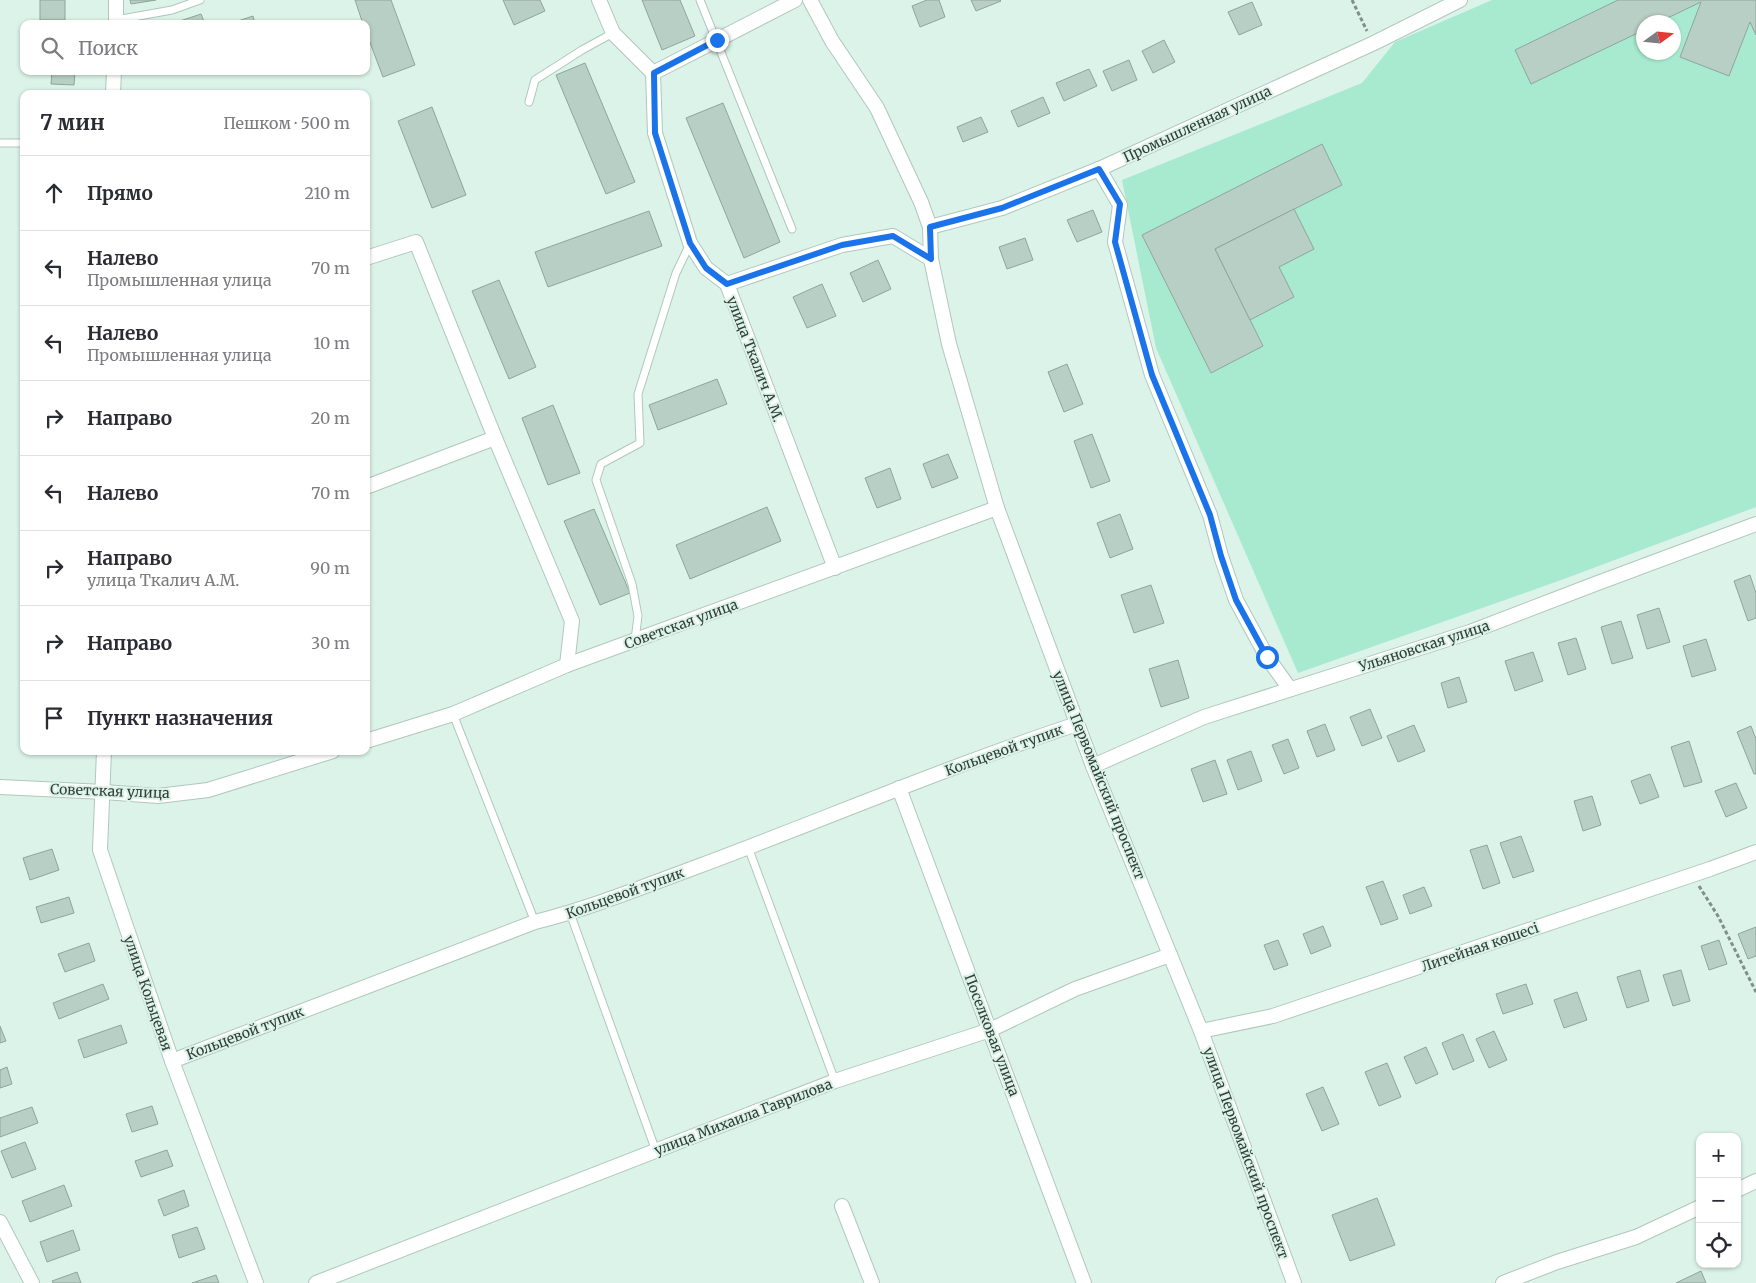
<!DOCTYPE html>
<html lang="ru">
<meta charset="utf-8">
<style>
:root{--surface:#fff;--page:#f2f2f3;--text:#2b2b33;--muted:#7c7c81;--line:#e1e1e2}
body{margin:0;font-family:Merriweather,serif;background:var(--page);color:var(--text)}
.controls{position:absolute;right:15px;bottom:15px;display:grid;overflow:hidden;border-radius:10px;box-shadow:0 1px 4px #0004}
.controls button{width:45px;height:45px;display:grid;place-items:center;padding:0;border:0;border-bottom:1px solid var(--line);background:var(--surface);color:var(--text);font:25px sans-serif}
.compass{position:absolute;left:1636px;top:15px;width:45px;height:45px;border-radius:50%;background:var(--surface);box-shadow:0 1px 4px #0004;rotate:75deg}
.stop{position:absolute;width:15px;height:15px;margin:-11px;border:4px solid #1a73e8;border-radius:50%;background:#fff}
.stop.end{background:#1a73e8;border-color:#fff;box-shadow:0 1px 5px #0008}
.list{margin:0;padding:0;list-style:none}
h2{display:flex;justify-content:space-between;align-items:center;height:65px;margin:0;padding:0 20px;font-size:21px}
h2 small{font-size:16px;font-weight:400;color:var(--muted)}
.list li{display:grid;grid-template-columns:32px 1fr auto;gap:15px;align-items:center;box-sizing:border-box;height:75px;padding:0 20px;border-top:1px solid var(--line)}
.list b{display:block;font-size:19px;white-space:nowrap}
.list p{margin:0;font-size:16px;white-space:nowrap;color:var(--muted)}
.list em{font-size:16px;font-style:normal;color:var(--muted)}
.icon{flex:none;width:28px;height:28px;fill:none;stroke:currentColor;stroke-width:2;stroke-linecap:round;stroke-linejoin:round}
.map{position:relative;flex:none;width:1756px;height:1283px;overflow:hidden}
.search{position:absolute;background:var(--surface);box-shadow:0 1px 4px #0004;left:20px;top:20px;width:350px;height:55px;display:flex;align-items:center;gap:12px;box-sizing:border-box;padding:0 18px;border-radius:10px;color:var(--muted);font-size:19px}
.panel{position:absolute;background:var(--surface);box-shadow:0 1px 4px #0004;left:20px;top:90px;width:350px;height:665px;border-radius:10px}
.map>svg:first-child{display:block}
.green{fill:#a8ead0;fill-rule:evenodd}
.building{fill:#b8cfc6;stroke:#8fa59c}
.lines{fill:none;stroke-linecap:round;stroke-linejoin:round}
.lane-casing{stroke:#b0c7be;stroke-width:9}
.street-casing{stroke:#b0c7be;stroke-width:16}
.path{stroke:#7f9089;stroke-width:3;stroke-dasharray:4 2.5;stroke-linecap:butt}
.lane{stroke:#fff;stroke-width:7}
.street{stroke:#fff;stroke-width:14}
.route{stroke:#1a73e8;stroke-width:6}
.labels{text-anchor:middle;stroke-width:4;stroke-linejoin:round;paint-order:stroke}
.street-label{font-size:14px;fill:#333d39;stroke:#dbf3e9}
</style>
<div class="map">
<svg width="1756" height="1283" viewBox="0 0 1756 1283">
<rect width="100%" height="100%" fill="#dbf3e9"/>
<path class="green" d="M1492 0H1756V507L1564 579 1298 673 1156 348 1122 180 1362 83 1395 42ZM1644 22H1674V52H1644Z"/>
<g class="building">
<rect x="40" y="0" width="25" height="20"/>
<polygon points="130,0 156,0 131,4"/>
<polygon points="355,0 391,0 415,65 383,77 366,32 366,24 363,24"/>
<polygon points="503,0 540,0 545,11 514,25"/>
<polygon points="642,0 680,0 695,36 662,50"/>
<polygon points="927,0 939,0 945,17 920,27 912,6"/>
<polygon points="971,0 1000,0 1001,1 976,11"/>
<polygon points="1618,0 1756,0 1756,35 1750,22 1729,76 1680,57 1701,2 1659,22 1644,22 1644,30 1531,84 1515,50"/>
<polygon points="1252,2 1262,25 1239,35 1228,12"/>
<polygon points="201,14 205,24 174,24 174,23"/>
<polygon points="253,16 255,24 229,24"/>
<polygon points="1164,40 1175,62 1153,73 1142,51"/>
<polygon points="1129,60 1137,80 1112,91 1103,71"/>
<polygon points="585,63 635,182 606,194 556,75"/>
<polygon points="1089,69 1097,86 1064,101 1056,83"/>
<polygon points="52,71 75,71 74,85 51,84"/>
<polygon points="1043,97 1050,113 1018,127 1011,111"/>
<polygon points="723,103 780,242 744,258 686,118"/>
<polygon points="432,107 466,195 432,208 398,121"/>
<polygon points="981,117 988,132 963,142 957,127"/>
<polygon points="1322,144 1342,185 1215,249 1263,346 1211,373 1142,235"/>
<polygon points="1294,209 1314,249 1279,267 1294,297 1250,320 1215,249"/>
<polygon points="1093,210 1102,232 1077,242 1067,220"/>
<polygon points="649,211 662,246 548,287 535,252"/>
<polygon points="1025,238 1033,260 1007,269 999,247"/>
<polygon points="878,260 891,289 863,302 850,273"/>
<polygon points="499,280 536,367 509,379 472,291"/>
<polygon points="822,284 836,316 807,328 793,297"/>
<polygon points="1067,364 1083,404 1064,412 1048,372"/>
<polygon points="717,379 727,404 658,430 649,405"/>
<polygon points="553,405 580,473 548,485 522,418"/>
<polygon points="1092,434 1110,481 1091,488 1074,441"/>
<polygon points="948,454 958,478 932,488 923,464"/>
<polygon points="890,468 901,499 877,508 865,478"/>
<polygon points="767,507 781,541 690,579 676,545"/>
<polygon points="594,509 630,593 600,605 564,521"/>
<polygon points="1120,514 1133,549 1110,558 1097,523"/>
<polygon points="1750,575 1756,593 1756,618 1748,621 1734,581"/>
<polygon points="1151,585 1164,623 1134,633 1121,595"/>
<polygon points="1659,608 1670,642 1647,649 1637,615"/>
<polygon points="1621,621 1633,658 1612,664 1601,627"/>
<polygon points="1576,638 1586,669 1568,675 1558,643"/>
<polygon points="1706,639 1716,670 1692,677 1683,646"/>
<polygon points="1533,652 1543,681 1515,691 1505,661"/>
<polygon points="1178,660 1189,698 1161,707 1149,669"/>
<polygon points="1459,677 1467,702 1448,708 1441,683"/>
<polygon points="1370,709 1382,738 1362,746 1350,717"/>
<polygon points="1325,724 1335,750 1317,757 1307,731"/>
<polygon points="1414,725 1425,751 1398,762 1387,736"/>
<polygon points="1751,726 1756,739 1756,774 1754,774 1737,732"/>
<polygon points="1288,739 1299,768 1284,774 1272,745"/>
<polygon points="1689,741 1702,782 1684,787 1671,747"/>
<polygon points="1251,751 1262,781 1238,790 1227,760"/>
<polygon points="1215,760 1227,794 1203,802 1191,769"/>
<polygon points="1650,774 1659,797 1640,804 1631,781"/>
<polygon points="1736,783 1747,808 1726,817 1715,791"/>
<polygon points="1592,796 1601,825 1583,831 1574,801"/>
<polygon points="1521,836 1534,871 1513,878 1500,843"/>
<polygon points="1487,845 1500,883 1483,889 1470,850"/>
<polygon points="52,849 59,870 30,880 23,858"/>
<polygon points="1383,881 1398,919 1381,925 1366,887"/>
<polygon points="1424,887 1432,906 1410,914 1403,895"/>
<polygon points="69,897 74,913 41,923 36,907"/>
<polygon points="1323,926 1331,946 1311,954 1303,934"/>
<polygon points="1756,927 1756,956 1748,959 1738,934"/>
<polygon points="1278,940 1288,965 1274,970 1264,945"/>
<polygon points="1719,940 1727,964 1709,970 1701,946"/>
<polygon points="89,943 95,961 65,972 58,954"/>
<polygon points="1640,970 1649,1001 1627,1008 1617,977"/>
<polygon points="1681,970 1690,1001 1673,1006 1663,975"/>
<polygon points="103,984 109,999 59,1019 53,1003"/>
<polygon points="1526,984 1533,1004 1503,1014 1496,994"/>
<polygon points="1577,992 1587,1020 1564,1028 1554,1000"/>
<polygon points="121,1025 127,1043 84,1058 78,1040"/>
<polygon points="0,1026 6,1041 0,1043"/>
<polygon points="1494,1031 1507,1060 1489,1068 1476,1039"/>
<polygon points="1463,1034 1474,1061 1453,1070 1442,1043"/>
<polygon points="1426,1047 1438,1074 1416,1084 1404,1057"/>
<polygon points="1387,1063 1401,1097 1379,1106 1365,1072"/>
<polygon points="7,1067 12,1084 0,1088 0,1070"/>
<polygon points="1323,1087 1339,1124 1322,1131 1306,1094"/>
<polygon points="152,1106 158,1124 132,1132 126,1114"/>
<polygon points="32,1107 38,1123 0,1137 0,1118"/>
<polygon points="25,1142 36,1169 12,1178 1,1151"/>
<polygon points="167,1150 173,1166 141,1177 135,1161"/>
<polygon points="64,1185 72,1206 30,1222 22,1201"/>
<polygon points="184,1190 189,1206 164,1216 158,1200"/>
<polygon points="1377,1198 1395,1245 1350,1261 1332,1215"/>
<polygon points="197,1227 205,1249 179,1258 172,1235"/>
<polygon points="73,1230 80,1250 47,1262 40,1242"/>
<polygon points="1701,1271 1706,1283 1676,1283"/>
<polygon points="77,1272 81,1283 53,1283 52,1281"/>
<polygon points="216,1275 219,1283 192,1283"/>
</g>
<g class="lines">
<defs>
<g id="lane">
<polyline points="700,0 792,229"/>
<polyline points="116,20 172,10 200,0"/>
<polyline points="529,102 535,80 582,50 613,33"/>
<polyline points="0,143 24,143"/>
<polyline points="635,640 638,616 632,584 596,480 601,464 640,443 638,394 676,273 690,244"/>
<polyline points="453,714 535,922"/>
<polyline points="748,847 835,1081"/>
<polyline points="570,913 656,1151"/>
</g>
<g id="street">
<polyline points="599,0 613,33 653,73 655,133 690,243 706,268 727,284 835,568"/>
<polyline points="810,0 832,41 877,108 921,202 930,227"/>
<polyline points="116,24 116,0"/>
<polyline points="653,73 795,0"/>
<polyline points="113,94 114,71"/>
<polyline points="1099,169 1120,205 1115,242 1152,375 1210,515 1221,556 1236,600 1267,657 1290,689"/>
<polyline points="366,258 416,242 495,438 572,621 567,665"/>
<polyline points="727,284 842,245 893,236 931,259"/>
<polyline points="366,487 495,438"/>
<polyline points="366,741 453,714 567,665 997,508"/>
<polyline points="104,751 100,850 172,1061 256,1283"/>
<polyline points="1093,766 1204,717 1470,632 1595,584 1756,524"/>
<polyline points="0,787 104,792 158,796 208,790 333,751"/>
<polyline points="899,788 1084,1283"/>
<polyline points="1201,1031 1273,1016 1710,869 1756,852"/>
<path d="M172 1061 535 922C591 908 645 886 699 866 825 819 949 766 1077 724"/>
<polyline points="1737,1190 1756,1181"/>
<polyline points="842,1206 872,1283"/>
<polyline points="0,1222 32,1283"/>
<polyline points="316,1283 835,1081 990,1030 1075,989 1170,955"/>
<polyline points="1294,1283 1201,1031 1093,766 997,508 949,344 931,259 930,227 1002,208 1099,169 1374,43 1460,0"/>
<polyline points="1503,1283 1557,1262 1636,1237 1700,1207"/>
</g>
</defs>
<use href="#lane" class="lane-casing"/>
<use href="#street" class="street-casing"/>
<g class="path">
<polyline points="1352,0 1367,31"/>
<polyline points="1699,886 1718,916 1756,992"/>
</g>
<use href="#lane" class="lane"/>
<use href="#street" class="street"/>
</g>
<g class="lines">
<polyline class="route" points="717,40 654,73 655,133 690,243 706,268 727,284 842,245 893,236 931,259 930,227 1002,208 1099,169 1120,204 1115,242 1152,375 1210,515 1221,556 1236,600 1267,657"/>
</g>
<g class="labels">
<g class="street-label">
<text transform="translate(1197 124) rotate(-25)" y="5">Промышленная улица</text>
<text transform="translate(755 359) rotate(69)" y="5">улица Ткалич А.М.</text>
<text transform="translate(681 624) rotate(-20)" y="5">Советская улица</text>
<text transform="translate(1424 646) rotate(-18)" y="5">Ульяновская улица</text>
<text transform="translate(1004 750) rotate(-20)" y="5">Кольцевой тупик</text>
<text transform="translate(1099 775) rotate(68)" y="5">улица Первомайский проспект</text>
<text transform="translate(110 791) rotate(2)" y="5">Советская улица</text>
<text transform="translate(625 893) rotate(-20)" y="5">Кольцевой тупик</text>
<text transform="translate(1480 947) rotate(-19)" y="5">Литейная көшесі</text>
<text transform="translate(148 993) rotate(71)" y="5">улица Кольцевая</text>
<text transform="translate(245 1033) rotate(-21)" y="5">Кольцевой тупик</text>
<text transform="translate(992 1035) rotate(69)" y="5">Поселковая улица</text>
<text transform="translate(743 1117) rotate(-21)" y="5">улица Михаила Гаврилова</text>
<text transform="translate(1246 1153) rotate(70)" y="5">улица Первомайский проспект</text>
</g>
</g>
</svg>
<div class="controls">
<button>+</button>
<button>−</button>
<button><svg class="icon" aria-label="locate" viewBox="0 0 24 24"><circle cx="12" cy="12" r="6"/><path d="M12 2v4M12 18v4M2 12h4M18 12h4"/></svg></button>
</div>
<svg class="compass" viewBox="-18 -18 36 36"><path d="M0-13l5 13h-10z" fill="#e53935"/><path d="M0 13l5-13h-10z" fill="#7c7c81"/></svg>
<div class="stop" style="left:1267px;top:657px"></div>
<div class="stop end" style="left:717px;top:40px"></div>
<div class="search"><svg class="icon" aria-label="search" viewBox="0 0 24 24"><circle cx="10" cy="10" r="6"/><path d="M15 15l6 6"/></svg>Поиск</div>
<section class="panel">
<h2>7 мин<small>Пешком · 500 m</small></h2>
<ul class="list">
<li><svg class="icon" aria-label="ahead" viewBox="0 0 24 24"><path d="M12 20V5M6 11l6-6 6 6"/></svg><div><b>Прямо</b></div><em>210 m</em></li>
<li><svg class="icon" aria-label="left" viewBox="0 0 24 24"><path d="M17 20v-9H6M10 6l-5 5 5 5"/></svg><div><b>Налево</b><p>Промышленная улица</p></div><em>70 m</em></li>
<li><svg class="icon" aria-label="left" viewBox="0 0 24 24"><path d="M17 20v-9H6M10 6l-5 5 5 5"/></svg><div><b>Налево</b><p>Промышленная улица</p></div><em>10 m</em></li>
<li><svg class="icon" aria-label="right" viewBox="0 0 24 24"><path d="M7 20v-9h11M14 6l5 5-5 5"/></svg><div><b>Направо</b></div><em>20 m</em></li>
<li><svg class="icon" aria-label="left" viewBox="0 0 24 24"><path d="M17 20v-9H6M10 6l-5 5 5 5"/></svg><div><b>Налево</b></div><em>70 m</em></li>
<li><svg class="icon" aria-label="right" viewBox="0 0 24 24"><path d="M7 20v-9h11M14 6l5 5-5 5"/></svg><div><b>Направо</b><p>улица Ткалич А.М.</p></div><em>90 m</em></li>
<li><svg class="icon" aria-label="right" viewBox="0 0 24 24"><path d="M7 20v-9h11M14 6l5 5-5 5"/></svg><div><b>Направо</b></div><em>30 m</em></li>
<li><svg class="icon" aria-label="arrive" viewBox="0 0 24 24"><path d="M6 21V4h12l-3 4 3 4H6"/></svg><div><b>Пункт назначения</b></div></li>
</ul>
</section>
</div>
